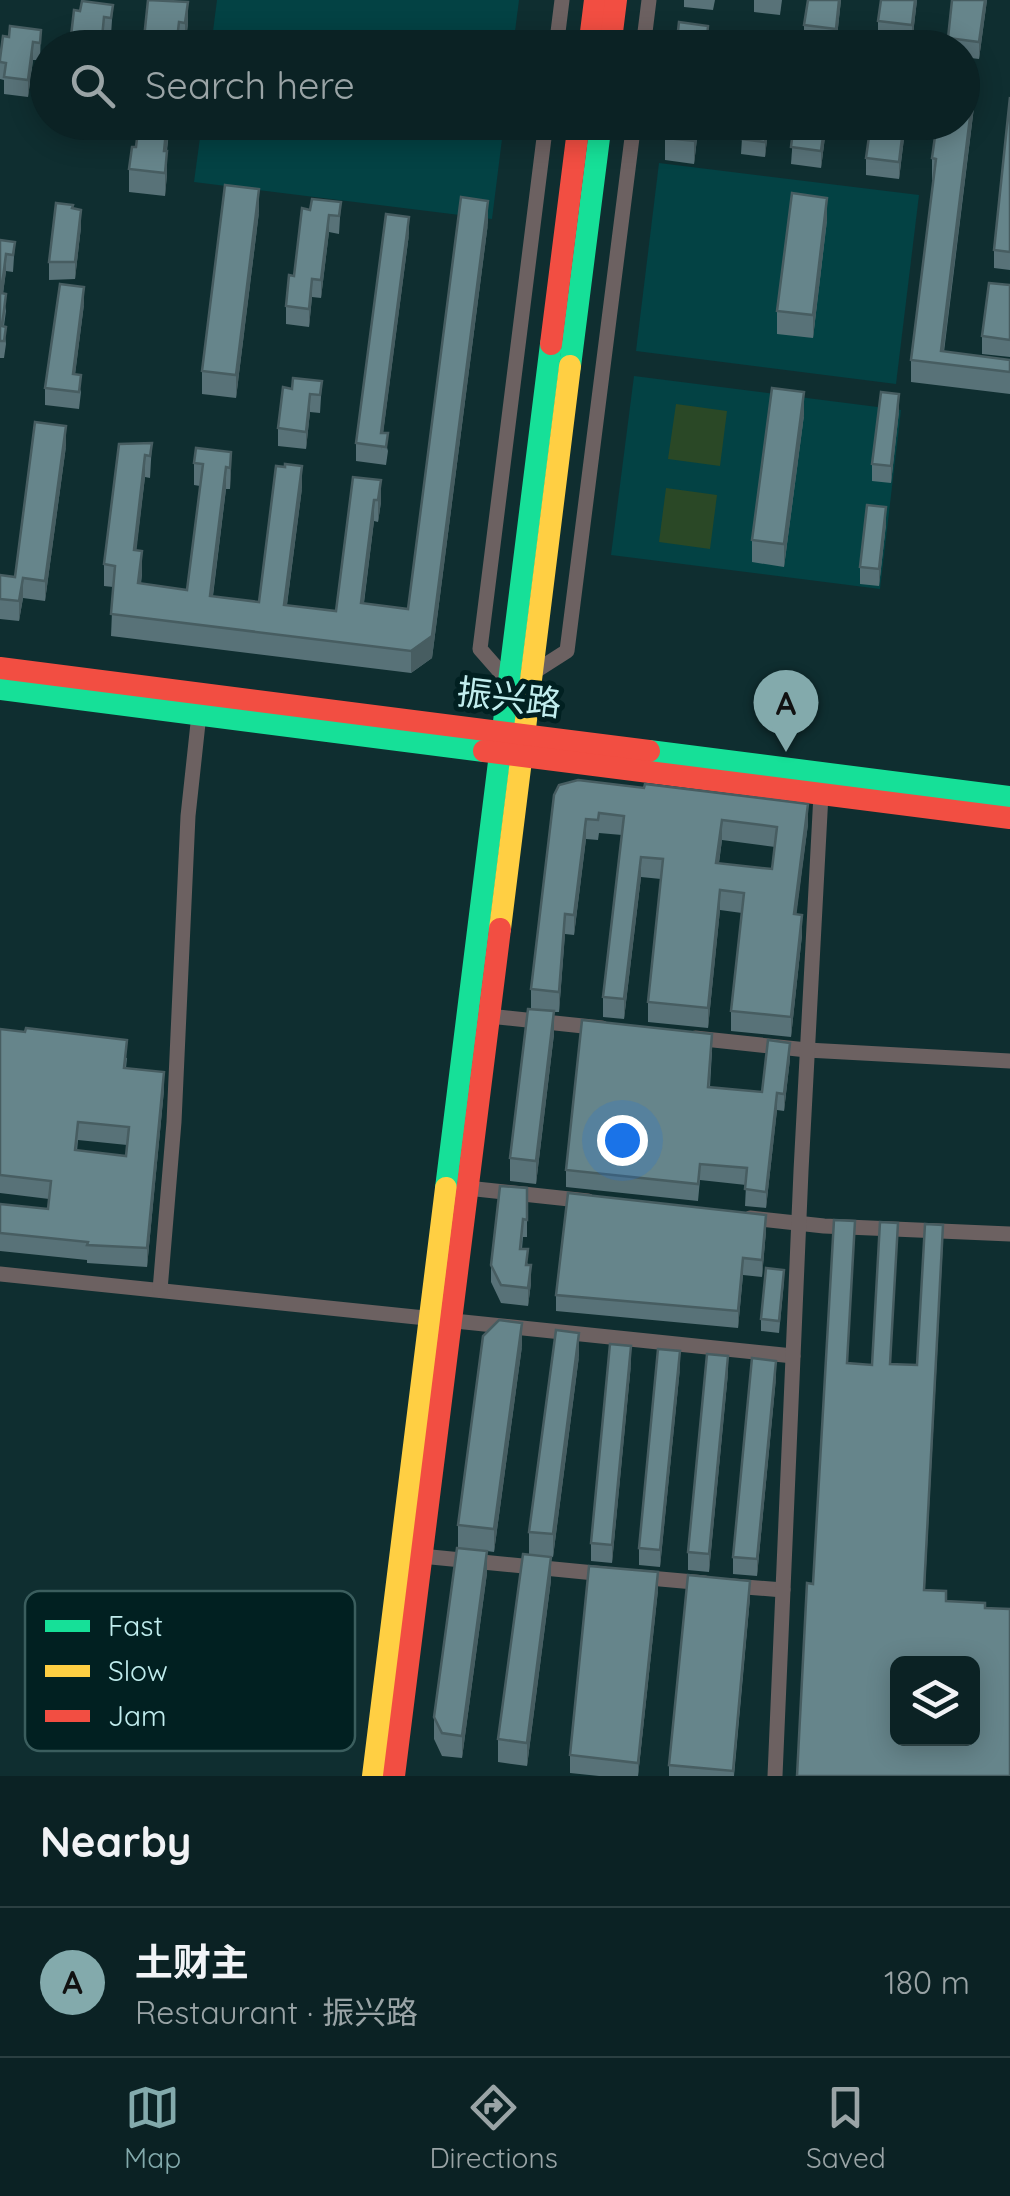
<!DOCTYPE html>
<meta charset="utf-8">
<style>
:root{--surface:#0b2224;--page:#142a2c;--text:#f1f3f6;--muted:#9aa4a6;--line:#2b3f41;--accent:#83aaac}
body{margin:0;font-family:Quicksand,"Noto Sans SC",sans-serif;background:var(--page);color:var(--text)}
.controls{position:absolute;right:30px;bottom:30px;display:grid;overflow:hidden;border-radius:15px;box-shadow:0 5px 25px #0003}
.controls button{width:90px;height:90px;display:grid;place-items:center;padding:0;border:0;border-bottom:2px solid var(--line);background:var(--surface);color:var(--text);font:50px sans-serif}
.you{position:absolute;left:622px;top:1140px;width:35px;height:35px;margin:-25px;border:8px solid #fff;border-radius:50%;background:#1a73e8;box-shadow:0 0 0 15px #1a73e833}
.badge{display:grid;place-items:center;width:65px;height:65px;border-radius:50%;background:var(--accent);color:#111;font-size:32px;font-weight:700}
.pin{position:absolute;translate:-50% -82px;filter:drop-shadow(0 2px 5px #0008)}
.pin::after{content:'';position:absolute;top:52px;width:35px;height:30px;background:inherit;clip-path:polygon(0 0,100% 0,50% 100%)}
.list{margin:0;padding:0;list-style:none}
h2{display:flex;justify-content:space-between;align-items:center;height:130px;margin:0;padding:0 40px;font-size:42px}
h2 small{font-size:32px;font-weight:400;color:var(--muted)}
.list li{display:grid;grid-template-columns:65px 1fr auto;gap:30px;align-items:center;box-sizing:border-box;height:150px;padding:0 40px;border-top:2px solid var(--line)}
.list b{display:block;font-size:38px;white-space:nowrap}
.list p{margin:0;font-size:32px;white-space:nowrap;color:var(--muted)}
.list em{font-size:32px;font-style:normal;color:var(--muted)}
.icon{flex:none;width:55px;height:55px;fill:none;stroke:currentColor;stroke-width:2;stroke-linecap:round;stroke-linejoin:round}
.map{position:relative;flex:none;width:1010px;height:1776px;overflow:hidden}
.search{position:absolute;background:var(--surface);box-shadow:0 5px 25px #0003;left:30px;right:30px;top:30px;height:110px;display:flex;align-items:center;gap:25px;box-sizing:border-box;padding:0 35px;border-radius:55px;color:var(--muted);font-size:38px}
.sheet{height:280px;background:var(--surface)}
nav{display:flex;justify-content:space-around;align-items:center;box-sizing:border-box;height:140px;border-top:2px solid var(--line);background:var(--surface);font-size:28px;color:var(--muted)}
nav a{display:grid;justify-items:center;gap:5px}
nav .on{color:var(--accent)}
.map>svg:first-child{display:block}
.built{fill:#034244}
.green{fill:#2a4826}
.lines{fill:none;stroke-linecap:round;stroke-linejoin:round}
.street{stroke:#6c6161;stroke-width:15}
.fast{stroke:#16e098;stroke-width:22}
.slow{stroke:#ffcf43;stroke-width:22}
.jam{stroke:#f24e42;stroke-width:22}
.wall{fill:#587278;fill-rule:evenodd}
.shaded-wall{fill:#475d61}
.building{fill:#66858b;stroke:#475d61;stroke-width:2.5;fill-rule:evenodd}
.labels{text-anchor:middle;stroke-width:10;stroke-linejoin:round;paint-order:stroke}
.street-label{font-size:35px;fill:#c1edee;stroke:#012021}
.key{fill:#012021;stroke:#3b5e5e;stroke-width:2.5}
.key-label{font-size:28px;fill:#c1edee}
</style>
<div class="map">
<svg width="1010" height="1776" viewBox="0 0 1010 1776">
<rect width="100%" height="100%" fill="#0f2e30"/>
<g class="built">
<polygon points="217,0 519,0 513,47 211,47"/>
<polygon points="202,123 504,123 492,219 194,182"/>
<polygon points="659,163 919,195 896,384 636,351"/>
<polygon points="634,376 901,410 880,589 611,555"/>
</g>
<g class="green">
<polygon points="676,404 727,411 720,466 668,459"/>
<polygon points="666,488 717,495 710,549 659,542"/>
</g>
<g class="lines">
<g class="street">
<polyline points="556,48 562,0"/>
<polyline points="643,48 649,0"/>
<polyline points="531,674 567,651 634,122"/>
<polyline points="509,682 480,649 546,122"/>
<polyline points="489,1016 602,1028"/>
<polyline points="695,1038 807,1050 1010,1061"/>
<polyline points="467,1188 588,1201"/>
<polyline points="750,1218 824,1226 1010,1234"/>
<polyline points="0,1274 793,1356"/>
<polyline points="160,1290 174,1122 188,816 199,714"/>
<polyline points="421,1556 605,1574"/>
<polyline points="638,1577 705,1583"/>
<polyline points="733,1586 783,1590"/>
<polyline points="775,1776 801,1171 821,794"/>
</g>
<g class="fast">
<polyline points="570,366 601,122"/>
<polyline points="0,689 484,751"/>
<polyline points="649,751 1010,797"/>
<polyline points="446,1188 551,344"/>
</g>
<g class="slow">
<polyline points="500,929 570,366"/>
<polyline points="373,1776 446,1188"/>
</g>
<g class="jam">
<polyline points="589,48 595,0"/>
<polyline points="610,48 616,0"/>
<polyline points="551,344 579,122"/>
<polyline points="0,668 649,751"/>
<polyline points="484,751 1010,818"/>
<polyline points="394,1776 500,929"/>
</g>
</g>
<g class="wall">
<polygon points="148,0 188,24 185,46 179,45 179,48 143,48"/>
<polygon points="684,0 715,0 713,10 684,7"/>
<polygon points="754,0 782,0 780,15 754,12"/>
<polygon points="808,0 841,0 836,46 804,42 804,25"/>
<polygon points="917,0 912,43 878,38 878,21"/>
<polygon points="952,0 987,0 979,59 962,57 962,48 948,48"/>
<polygon points="113,5 111,35 104,34 103,48 71,48 71,36 80,11"/>
<polygon points="41,30 40,60 33,60 28,97 4,94 4,80 0,79 0,62 9,37"/>
<polygon points="1010,97 1010,270 994,268 994,250"/>
<polygon points="975,99 944,352 1010,360 1010,394 911,382 911,360 933,180 932,180 932,158"/>
<polygon points="68,122 94,122 93,127"/>
<polygon points="136,122 170,122 167,151 167,174 165,196 129,192 129,169 137,139 136,139"/>
<polygon points="699,122 694,164 665,160 665,138"/>
<polygon points="743,122 769,122 765,157 741,154"/>
<polygon points="794,122 827,122 821,168 791,164"/>
<polygon points="871,122 906,122 899,179 866,175 866,158"/>
<polygon points="341,202 339,234 329,232 321,298 312,297 309,327 286,324 286,306 310,210"/>
<polygon points="73,209 81,227 75,279 49,280 49,262"/>
<polygon points="259,212 236,398 202,394 202,371"/>
<polygon points="827,220 813,338 777,334 777,311"/>
<polygon points="488,223 432,658 411,673 111,636 113,587 104,586 104,564 119,444 152,443 150,478 145,477 136,550 142,573 141,584 187,590 200,486 194,485 194,463 231,452 230,489 226,489 213,596 259,602 302,488 287,605 336,611 381,480 381,502 378,522 374,521 364,603 408,609"/>
<polygon points="409,234 383,433 388,451 386,465 356,461 356,443"/>
<polygon points="0,240 15,242 13,272 6,271 3,293 6,311 4,326 6,344 4,358 0,358"/>
<polygon points="1010,285 1010,357 982,354 982,336"/>
<polygon points="84,304 75,374 81,392 79,409 45,405 45,388"/>
<polygon points="322,381 320,413 310,412 306,449 278,446 278,428 292,389"/>
<polygon points="899,411 891,483 872,481 872,464"/>
<polygon points="804,415 784,567 752,562 752,540"/>
<polygon points="66,446 45,601 23,598 19,621 0,619 0,575 15,577"/>
<polygon points="886,524 879,586 860,584 860,567"/>
<path d="M554 795 808 824 796 914 802 935 791 1037 731 1031V1011L742 913 720 910 708 1028 648 1022V1002L661 879 641 877 624 1019 603 1017V997L622 835 599 833 598 840 586 839 574 935 565 934 559 1012H554V1034L536 1184 510 1181V1158L531 1009V989ZM722 840 775 847 772 869 719 863Z"/>
<path d="M0 1029 25 1032 127 1058 126 1068 164 1090 147 1267 87 1263V1260L0 1251V1204L48 1209 49 1199 0 1193ZM78 1140 127 1145 126 1156 77 1151Z"/>
<polygon points="712,1051 710,1087 762,1092 790,1059 784,1111 777,1110 766,1208 745,1206 746,1185 700,1180 698,1201 566,1187 566,1170"/>
<polygon points="527,1188 527,1237 523,1237 522,1249 528,1265 531,1283 528,1306 501,1303 491,1282 491,1265"/>
<polygon points="766,1231 762,1277 743,1275 738,1328 556,1311 556,1295"/>
<polygon points="784,1281 779,1333 761,1331 761,1319"/>
<polygon points="522,1346 494,1552 487,1551 487,1573 462,1758 442,1756 434,1739 434,1717 458,1548 458,1525"/>
<polygon points="579,1356 553,1557 551,1557 551,1580 527,1766 498,1762 498,1739 529,1555 529,1532"/>
<polygon points="631,1364 612,1563 591,1561 591,1543"/>
<polygon points="680,1368 660,1567 639,1565 639,1548"/>
<polygon points="728,1373 709,1572 688,1570 688,1552"/>
<polygon points="776,1378 757,1576 733,1574 733,1557"/>
<polygon points="658,1590 638,1776 599,1776 570,1773 570,1755"/>
<polygon points="750,1598 734,1776 669,1776 669,1765"/>
</g>
<g class="shaded-wall">
<polygon points="839,0 841,0 836,46 836,29"/>
<polygon points="915,0 917,0 912,43 912,25"/>
<polygon points="985,0 987,0 979,59 979,42"/>
<polygon points="188,2 188,24 185,46 185,23"/>
<polygon points="33,42 33,60 28,97 28,80"/>
<polygon points="975,77 975,99 942,364 941,351"/>
<polygon points="167,122 170,122 164,173 164,151"/>
<polygon points="697,122 699,122 694,164 694,141"/>
<polygon points="768,122 769,122 765,157 765,142"/>
<polygon points="825,122 827,122 821,168 821,151"/>
<polygon points="904,122 906,122 899,179 899,162"/>
<polygon points="167,151 167,174 165,196 165,173"/>
<polygon points="259,189 259,212 236,398 236,375"/>
<polygon points="827,198 827,220 813,338 813,315"/>
<polygon points="488,201 488,223 432,658 411,673 411,651"/>
<polygon points="81,210 81,227 75,279 75,262"/>
<polygon points="329,215 329,232 321,298 321,280"/>
<polygon points="409,217 409,234 381,450 381,433"/>
<polygon points="6,254 6,271 1,310 1,293"/>
<polygon points="312,279 312,297 309,327 309,309"/>
<polygon points="84,287 84,304 73,391 73,374"/>
<polygon points="804,392 804,415 784,567 784,544"/>
<polygon points="310,394 310,412 306,449 306,432"/>
<polygon points="899,394 899,411 891,483 891,466"/>
<polygon points="66,426 66,446 45,601 45,581"/>
<polygon points="231,452 231,474 230,489 230,468"/>
<polygon points="145,455 145,477 134,572 134,550"/>
<polygon points="302,466 302,488 284,627 284,605"/>
<polygon points="226,467 226,489 210,618 210,596"/>
<polygon points="381,480 381,502 378,522 378,500"/>
<polygon points="374,500 374,521 361,625 361,603"/>
<polygon points="886,507 886,524 879,586 879,569"/>
<polygon points="142,551 142,573 138,605 138,583"/>
<polygon points="23,578 23,598 19,621 19,601"/>
<polygon points="808,804 808,824 794,934 794,914"/>
<polygon points="586,819 586,839 574,935 574,915"/>
<polygon points="722,820 722,840 716,883 716,863"/>
<polygon points="641,857 641,877 624,1019 624,999"/>
<polygon points="720,890 720,910 708,1028 708,1008"/>
<polygon points="565,914 565,934 559,1012 559,992"/>
<polygon points="802,915 802,935 791,1037 791,1017"/>
<polygon points="554,1011 554,1034 536,1184 536,1161"/>
<polygon points="790,1043 790,1059 784,1111 784,1094"/>
<polygon points="164,1072 164,1090 147,1267 147,1248"/>
<polygon points="777,1093 777,1110 766,1208 766,1192"/>
<polygon points="766,1215 766,1231 762,1277 762,1260"/>
<polygon points="943,1225 943,1242 924,1607 924,1590"/>
<polygon points="743,1258 743,1275 738,1328 738,1311"/>
<polygon points="531,1265 531,1283 528,1306 528,1288"/>
<polygon points="522,1323 522,1346 494,1552 494,1529"/>
<polygon points="579,1333 579,1356 553,1557 553,1534"/>
<polygon points="631,1346 631,1364 612,1563 612,1545"/>
<polygon points="680,1351 680,1368 660,1567 660,1550"/>
<polygon points="728,1356 728,1373 709,1572 709,1554"/>
<polygon points="776,1361 776,1378 757,1576 757,1559"/>
<polygon points="487,1551 487,1573 462,1758 462,1736"/>
<polygon points="551,1557 551,1580 527,1766 527,1743"/>
<polygon points="658,1572 658,1590 638,1776 638,1763"/>
<polygon points="750,1581 750,1598 733,1776 733,1771"/>
</g>
<g class="building">
<polygon points="148,0 188,2 185,23 179,22 176,48 143,48"/>
<polygon points="808,0 839,0 836,29 804,25"/>
<polygon points="881,0 915,0 912,25 878,21"/>
<polygon points="952,0 985,0 979,42 948,38"/>
<polygon points="82,1 113,5 111,18 104,17 101,48 75,48 77,37 71,36 74,10 80,11"/>
<polygon points="679,22 708,26 706,48 676,48"/>
<polygon points="10,26 41,30 40,43 33,42 28,80 4,77 6,63 0,62 0,59 3,36 9,37"/>
<polygon points="751,39 782,43 782,48 750,48"/>
<polygon points="962,75 975,77 941,351 1010,360 1010,372 911,360 936,159 932,158 937,122 962,122"/>
<polygon points="1010,97 1010,252 994,250"/>
<polygon points="139,122 167,122 164,151 167,151 165,173 129,169 132,147 136,147"/>
<polygon points="667,122 697,122 694,141 665,138"/>
<polygon points="743,122 768,122 765,142 741,139"/>
<polygon points="794,122 825,122 821,151 791,147"/>
<polygon points="871,122 904,122 899,162 866,158"/>
<polygon points="225,185 259,189 236,375 202,371"/>
<polygon points="792,193 827,198 813,315 777,311"/>
<polygon points="461,197 488,201 432,636 411,651 111,614 115,566 104,564 119,444 152,443 150,456 145,455 134,550 142,551 138,583 187,590 203,464 194,463 196,448 231,452 230,468 226,467 210,596 259,602 276,466 285,467 285,464 302,466 284,605 336,611 353,477 381,480 378,500 374,500 361,603 408,609"/>
<polygon points="312,199 341,202 339,216 329,215 321,280 312,279 309,309 286,306 289,275 294,276 302,208 310,210"/>
<polygon points="56,203 73,205 72,208 81,210 75,262 49,262"/>
<polygon points="386,214 409,217 381,433 388,433 386,447 356,443"/>
<polygon points="0,240 15,242 13,255 6,254 1,293 6,294 2,326 6,327 4,341 0,341"/>
<polygon points="989,283 1010,285 1010,340 982,336"/>
<polygon points="60,284 84,287 73,374 81,375 79,392 45,388"/>
<polygon points="293,378 322,381 320,395 310,394 306,432 278,428 283,387 292,389"/>
<polygon points="772,388 804,392 784,544 752,540"/>
<polygon points="881,392 899,394 891,466 872,464"/>
<polygon points="35,422 66,426 45,581 23,578 19,601 0,599 0,575 15,577"/>
<polygon points="867,505 886,507 879,569 860,567"/>
<path d="M578 780 644 788 645 784 808 804 794 914 802 915 791 1017 731 1011 744 893 720 890 708 1008 648 1002 663 859 641 857 624 999 603 997 624 816 599 813 598 820 586 819 574 915 565 914 559 992 531 989 554 795 559 785ZM722 820 777 827 772 869 716 863Z"/>
<polygon points="528,1009 554,1011 536,1161 510,1158"/>
<polygon points="582,1020 712,1034 708,1087 762,1092 768,1040 790,1043 784,1094 777,1093 766,1192 745,1189 747,1168 700,1164 698,1184 566,1170"/>
<path d="M26 1028 127 1040 124 1068 164 1072 147 1248 87 1245 88 1242 0 1233V1204L48 1209 51 1181 0 1175V1029L25 1032ZM78 1122 129 1127 126 1156 75 1150Z"/>
<polygon points="500,1186 527,1188 527,1220 523,1219 520,1249 528,1249 526,1265 531,1265 528,1288 501,1285 491,1265"/>
<polygon points="568,1193 766,1215 762,1260 743,1258 738,1311 556,1295"/>
<path d="M834 1220 855 1221 847 1363 872 1365 880 1222 898 1223 890 1364 917 1365 925 1224 943 1225 924 1590 946 1591V1601L985 1603V1608L1010 1609V1776H797L807 1583 813 1584ZM898 1664H972V1738H898Z"/>
<polygon points="766,1268 784,1270 779,1321 761,1319"/>
<polygon points="499,1320 522,1323 494,1529 458,1525 483,1336"/>
<polygon points="556,1330 579,1333 553,1534 529,1532"/>
<polygon points="610,1344 631,1346 612,1545 591,1543"/>
<polygon points="658,1349 680,1351 660,1550 639,1548"/>
<polygon points="707,1354 728,1356 709,1554 688,1552"/>
<polygon points="752,1358 776,1361 757,1559 733,1557"/>
<polygon points="457,1548 487,1551 462,1736 442,1733 434,1717"/>
<polygon points="523,1554 551,1557 527,1743 498,1739"/>
<polygon points="589,1566 658,1572 638,1763 570,1755"/>
<polygon points="688,1575 750,1581 733,1771 669,1765"/>
</g>
<g class="labels">
<g class="street-label">
<text transform="translate(509 698) rotate(7)" y="12">振兴路</text>
</g>
</g>
<rect x="25" y="1591" width="330" height="160" rx="15" class="key"/>
<rect x="45" y="1620" width="45" height="12" fill="#16e098"/>
<rect x="45" y="1665" width="45" height="12" fill="#ffcf43"/>
<rect x="45" y="1710" width="45" height="12" fill="#f24e42"/>
<g class="key-label">
<text x="108" y="1636">Fast</text>
<text x="108" y="1681">Slow</text>
<text x="108" y="1726">Jam</text>
</g>
</svg>
<div class="controls">
<button><svg class="icon" aria-label="layers" viewBox="0 0 24 24"><path d="M12 4l9 5-9 5-9-5zM3 14l9 5 9-5"/></svg></button>
</div>
<div class="you"></div>
<div class="pin badge" style="left:786px;top:752px">A</div>
<div class="search"><svg class="icon" aria-label="search" viewBox="0 0 24 24"><circle cx="10" cy="10" r="6"/><path d="M15 15l6 6"/></svg>Search here</div>
</div>
<section class="sheet">
<h2>Nearby<small></small></h2>
<ul class="list">
<li><span class="badge">A</span><div><b>土财主</b><p>Restaurant · 振兴路</p></div><em>180 m</em></li>
</ul>
</section>
<nav>
<a class="on"><svg class="icon" aria-label="map" viewBox="0 0 24 24"><path d="M3 6l6-2 6 2 6-2v14l-6 2-6-2-6 2zM9 4v14M15 6v14"/></svg>Map</a>
<a><svg class="icon" aria-label="directions" viewBox="0 0 24 24"><path d="M12 3l9 9-9 9-9-9zM9 14v-3h6M13 9l2 2-2 2"/></svg>Directions</a>
<a><svg class="icon" aria-label="saved" viewBox="0 0 24 24"><path d="M7 4h10v16l-5-4-5 4z"/></svg>Saved</a>
</nav>
